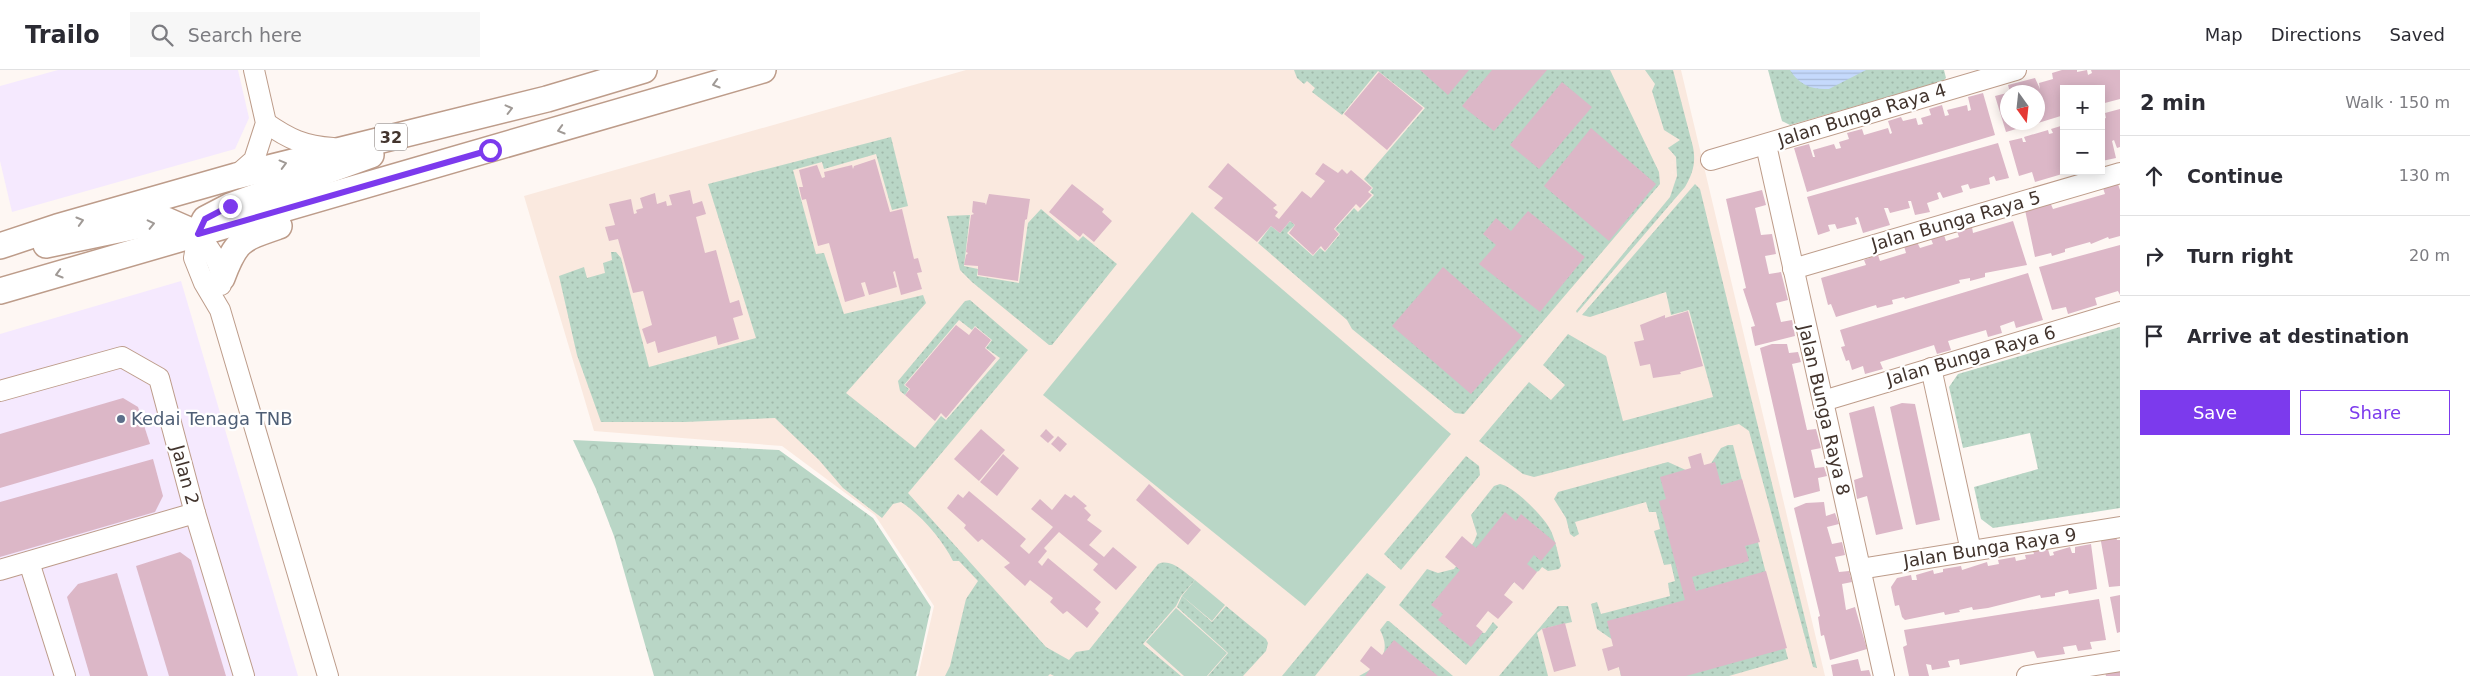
<!DOCTYPE html>
<meta charset="utf-8">
<style>
:root{--surface:#fff;--page:#f7f7f7;--text:#2b2b33;--muted:#7c7c81;--line:#e1e1e2;--accent:#7c3aed}
body{margin:0;font-family:"DejaVu Sans",sans-serif;background:var(--page);color:var(--text)}
.controls{position:absolute;right:15px;top:15px;display:grid;overflow:hidden;border-radius:0px;box-shadow:0 2px 12px #0003}
.controls button{width:45px;height:45px;display:grid;place-items:center;padding:0;border:0;border-bottom:1px solid var(--line);background:var(--surface);color:var(--text);font:25px sans-serif}
.compass{position:absolute;left:2000px;top:15px;width:45px;height:45px;border-radius:50%;background:var(--surface);box-shadow:0 2px 12px #0003;rotate:165deg}
.stop{position:absolute;width:15px;height:15px;margin:-11px;border:4px solid #7c3aed;border-radius:50%;background:#fff}
.stop.end{background:#7c3aed;border-color:#fff;box-shadow:0 1px 5px #0008}
.list{margin:0;padding:0;list-style:none}
h2{display:flex;justify-content:space-between;align-items:center;height:65px;margin:0;padding:0 20px;font-size:21px}
h2 small{font-size:16px;font-weight:400;color:var(--muted)}
.list li{display:grid;grid-template-columns:32px 1fr auto;gap:15px;align-items:center;box-sizing:border-box;height:80px;padding:0 20px;border-top:1px solid var(--line)}
.list b{display:block;font-size:19px;white-space:nowrap}
.list em{font-size:16px;font-style:normal;color:var(--muted)}
.actions{display:flex;gap:10px;padding:15px 20px}
.actions a{flex:1;padding:11px 0;border:1px solid var(--accent);border-radius:0px;text-align:center;font-size:18px;color:var(--accent)}
.actions .main{background:var(--accent);color:#fff}
.icon{flex:none;width:28px;height:28px;fill:none;stroke:currentColor;stroke-width:2;stroke-linecap:round;stroke-linejoin:round}
.map{position:relative;flex:none;width:2120px;height:606px;overflow:hidden}
header{display:flex;align-items:center;gap:30px;box-sizing:border-box;height:70px;padding:0 25px;background:var(--surface);border-bottom:1px solid var(--line)}
header strong{font-size:24px}
nav{display:flex;gap:28px;margin-inline-start:auto;font-size:18px}
.search{width:350px;height:45px;background:var(--page);display:flex;align-items:center;gap:12px;box-sizing:border-box;padding:0 18px;border-radius:0px;color:var(--muted);font-size:19px}
main{display:flex}
aside{flex:1;background:var(--surface)}
.map>svg:first-child{display:block}
.commercial{fill:#f5e9fe}
.built{fill:#fae9df}
.grass{fill:url(#grass-dots)}
.forest{fill:url(#forest-crowns)}
.pitch{fill:#b9d6c6}
.water{fill:url(#water-rules)}
.building{fill:#dcb7c7}
.lines{fill:none;stroke-linecap:round;stroke-linejoin:round}
.minor-casing{stroke:#bd9c8a;stroke-width:22}
.major-casing{stroke:#bd9c8a;stroke-width:28}
.minor{stroke:#fff;stroke-width:20}
.major{stroke:#fff;stroke-width:25}
.oneway{stroke:#a09a96}
.route{stroke:#7c3aed;stroke-width:6}
.service-dot{fill:#5c6f8a;stroke:#fff;stroke-width:2}
.labels{text-anchor:middle;stroke-width:4.5;stroke-linejoin:round;paint-order:stroke}
.shield{fill:#fff;stroke:#7b716c;stroke-width:1}
.shield-label{font-size:16px;font-weight:bold;fill:#42342d}
.street-label{font-size:18px;fill:#42342d;stroke:#fff}
.service-label{font-size:18px;fill:#4e5e75;stroke:#fff;text-anchor:start}
</style>
<header>
<strong>Trailo</strong>
<div class="search"><svg class="icon" aria-label="search" viewBox="0 0 24 24"><circle cx="10" cy="10" r="6"/><path d="M15 15l6 6"/></svg>Search here</div>
<nav><a>Map</a><a>Directions</a><a>Saved</a></nav>
</header>
<main>
<div class="map">
<svg width="2120" height="606" viewBox="0 0 2120 606">
<defs>
<pattern id="grass-dots" width="8" height="8" patternUnits="userSpaceOnUse" patternTransform="scale(1.25)"><rect width="8" height="8" fill="#b9d6c6"/><path d="M2 2h.1M6 6h.1" fill="none" stroke="#a0b8aa" stroke-width="1.8" stroke-linecap="round"/></pattern>
<pattern id="forest-crowns" width="20" height="18" patternUnits="userSpaceOnUse" patternTransform="scale(1.25)"><rect width="20" height="18" fill="#b9d6c6"/><path d="M2 6a3 3 0 1 1 6 0M12 15a3 3 0 1 1 6 0" fill="none" stroke="#a0b8aa"/></pattern>
<pattern id="water-rules" width="6" height="5" patternUnits="userSpaceOnUse" patternTransform="scale(1.25)"><rect width="6" height="5" fill="#c5d9fc"/><path d="M0 2.5h6" fill="none" stroke="#aabbd8"/></pattern>
</defs>
<rect width="100%" height="100%" fill="#fef7f3"/>
<g class="commercial">
<polygon points="58,0 238,0 249,48 235,79 12,142 0,91 0,16"/>
<polygon points="181,211 298,606 0,606 0,264"/>
</g>
<polygon class="built" points="966,0 1681,0 1825,606 918,606 934,536 875,445 782,376 594,361 524,126"/>
<g class="grass">
<polygon points="1294,0 1610,0 1659,102 1660,114 1464,344 1455,343 1352,259 1347,250 1258,173 1271,156 1280,163 1290,151 1295,155 1287,163 1313,186 1320,178 1325,182 1340,164 1335,159 1354,138 1358,142 1374,125 1370,122 1373,118 1364,109 1425,38 1378,1 1342,45 1312,22 1315,18 1307,11 1304,14 1297,8"/>
<path d="M1645 0H1673L1693 77C1696 93 1693 103 1685 117L1577 243 1576 241 1670 127 1677 106 1676 87 1668 78 1680 70 1664 60 1652 21 1655 14Z"/>
<polygon points="1768,0 1944,0 1946,8 1943,11 1790,55 1782,51"/>
<path d="M891 67 908 136 892 140 876 84 824 99 822 92 793 100 816 184 824 183 844 244 923 225 926 233 846 323 915 378 941 346 946 350 1000 288 986 278 992 270 975 256 972 260 959 250 904 315 909 319 905 325 900 321 898 311 965 231 970 230 1028 280 908 423 1046 577 1069 590 1076 582 1089 580 1158 494C1171 488 1184 502 1195 510L1181 526 1176 536 1143 574 1181 606H1054L1050 604 1048 606H945L950 596 966 529 978 511 959 491H953C942 469 921 445 901 432L893 434 882 448 843 418 819 390 775 348 685 352H601L577 285 559 206 584 197 587 208 605 203 603 193 612 190 611 182H616L621 188 649 297 756 268 708 114Z"/>
<polygon points="1695,114 1700,119 1817,598 1813,597 1749,361 1739,354 1534,407 1523,404 1479,371 1529,312 1551,330 1565,315 1543,295 1568,264 1606,286 1623,351 1713,327 1689,240 1671,245 1666,222 1590,247 1582,245"/>
<polygon points="1041,139 1078,171 1083,166 1117,194 1052,275 1049,275 972,212 960,200 947,146 970,145 964,196 978,199 977,206 1019,213 1028,153"/>
<polygon points="2120,257 2120,438 1993,458 1981,449 1974,417 2038,399 2030,363 1963,378 1949,317 1958,304"/>
<polygon points="1728,375 1733,375 1788,589 1729,606 1621,606 1613,570 1597,559 1591,534 1597,532 1601,544 1670,526 1668,513 1675,511 1671,494 1664,495 1654,461 1660,459 1656,442 1649,442 1646,432 1575,452 1579,464 1574,467 1570,464 1566,448 1554,429 1558,422 1668,392 1688,401 1710,395 1721,378"/>
<polygon points="1466,386 1479,396 1480,405 1401,500 1384,484"/>
<path d="M1500 414C1514 416 1546 449 1551 461 1556 472 1558 484 1561 496L1559 499 1548 501 1542 497 1539 501 1517 509 1474 554 1477 562 1485 563 1493 552 1498 557 1466 595 1399 535 1427 499 1438 503 1454 499 1474 472 1477 464 1471 445 1494 416Z"/>
<polygon points="1367,503 1386,517 1315,606 1282,606"/>
<polygon points="1182,526 1212,552 1226,536 1266,569 1268,573 1266,581 1243,606 1208,606 1228,583 1177,537"/>
<polygon points="1558,536 1568,536 1572,552 1542,559 1537,563 1548,606 1499,606"/>
<path d="M1387 551H1389L1453 606H1359C1380 596 1392 582 1380 560Z"/>
</g>
<polygon class="forest" points="573,370 779,380 873,448 931,537 916,606 654,606 614,466 596,419"/>
<g class="pitch">
<polygon points="1192,142 1451,364 1305,536 1043,325"/>
<polygon points="1195,510 1225,535 1212,551 1182,526"/>
<polygon points="1176,538 1227,583 1207,606 1184,606 1146,572"/>
</g>
<path class="water" d="M1790 0H1866L1829 19C1812 20 1799 15 1790 0Z"/>
<g class="building">
<polygon points="1420,0 1469,0 1448,25"/>
<polygon points="1492,0 1547,0 1494,61 1462,36"/>
<polygon points="2062,0 2077,0 2077,2 2087,0 2088,5 2092,3 2091,0 2120,0 2120,29 2101,34 2101,19 2064,19 2064,45 2038,53 2038,22 2010,22 2008,15 2035,8 2040,19 2039,13 2053,9 2052,3"/>
<polygon points="1379,2 1423,38 1387,80 1344,44"/>
<polygon points="1562,12 1592,37 1539,99 1510,75"/>
<polygon points="1983,23 1995,65 1807,122 1794,78 1809,74 1813,87 1815,87 1813,80 1834,74 1836,79 1841,78 1839,72 1849,69 1847,63 1862,59 1864,65 1888,58 1890,64 1892,63 1888,51 1901,47 1903,51 1916,48 1918,55 1923,54 1921,48 1931,45 1929,39 1942,35 1945,46 1949,45 1947,40 1967,35 1968,41 1971,40 1968,27"/>
<polygon points="2007,23 2008,52 2037,53 2006,62 1995,26"/>
<polygon points="2120,39 2120,77 2117,78 2114,70 2112,71 2116,88 2102,91 2101,43 2103,49 2106,48 2105,43"/>
<polygon points="2064,55 2064,101 2069,102 2035,112 2032,102 2019,106 2009,71 2022,68 2023,72 2026,72 2024,67 2048,60 2049,64 2053,63 2051,59"/>
<polygon points="1591,58 1656,114 1609,171 1544,116"/>
<polygon points="1998,73 2009,108 1996,111 1994,106 1989,108 1990,114 1970,119 1968,114 1961,116 1963,122 1943,128 1940,122 1937,123 1939,129 1927,133 1930,142 1915,145 1911,131 1908,131 1910,138 1890,143 1888,138 1884,138 1890,155 1863,163 1858,147 1855,148 1857,154 1837,159 1835,154 1828,155 1830,161 1818,165 1807,127"/>
<polygon points="875,89 890,142 902,139 914,189 918,188 922,202 917,203 922,219 901,225 895,201 893,202 897,217 869,225 865,212 861,213 865,226 845,232 829,173 818,176 806,129 802,130 799,117 803,117 799,100 817,95 822,108 825,107 824,102 852,95 853,99 854,96"/>
<polygon points="1228,93 1277,135 1273,138 1278,142 1275,146 1279,149 1302,121 1311,128 1325,111 1315,104 1323,93 1338,103 1342,99 1347,104 1351,100 1372,118 1368,122 1372,125 1360,138 1356,134 1334,159 1339,164 1325,181 1321,176 1313,185 1289,163 1295,155 1290,151 1280,163 1271,156 1257,172 1214,138 1223,128 1208,117"/>
<polygon points="1072,114 1104,139 1102,142 1112,151 1094,172 1083,163 1080,167 1049,142"/>
<polygon points="2118,114 2120,120 2120,166 2109,169 2108,167 2091,174 2090,172 2065,179 2065,182 2052,186 2051,183 2035,187 2025,140 2050,132 2053,139 2105,124 2103,118"/>
<polygon points="690,120 693,134 702,131 706,144 696,147 705,183 716,180 730,233 739,230 743,245 733,248 739,269 718,275 716,266 658,283 655,271 647,274 642,259 652,255 643,221 633,223 618,169 609,171 605,157 615,155 609,134 631,129 634,144 637,143 636,140 643,138 640,128 655,123 657,134 666,131 667,136 672,135 669,125"/>
<polygon points="1762,120 1766,135 1755,138 1761,165 1772,164 1776,184 1765,186 1769,204 1781,202 1788,230 1776,233 1781,252 1792,250 1795,266 1755,276 1751,257 1755,256 1743,219 1746,218 1726,129"/>
<polygon points="989,124 1030,129 1027,149 1025,150 1018,211 978,205 978,196 964,195 966,185 968,183 966,182 971,145 974,144 972,142 973,131 985,133 986,135"/>
<polygon points="1528,141 1585,187 1540,242 1479,194 1496,175 1483,164 1496,148 1511,161"/>
<polygon points="2013,151 2027,195 1985,203 1985,207 1970,211 1970,208 1959,210 1960,213 1905,229 1904,227 1892,230 1893,234 1877,238 1876,235 1836,247 1831,234 1828,235 1821,208 1866,195 1864,190 1878,185 1880,191 1906,183 1904,176 1917,172 1920,178 1933,174 1931,169 1944,165 1946,171 1959,167 1957,161 1972,157 1973,163"/>
<polygon points="2120,175 2120,225 2118,221 2095,228 2097,235 2068,244 2066,237 2052,240 2039,197"/>
<polygon points="1443,197 1522,266 1471,324 1392,256"/>
<polygon points="2028,203 2043,250 2016,258 2014,251 2000,256 2002,263 1988,267 1986,260 1948,271 1951,280 1937,284 1934,275 1880,292 1883,299 1865,304 1863,296 1852,300 1849,290 1846,291 1841,277 1845,276 1840,260"/>
<polygon points="1688,241 1703,296 1680,302 1681,304 1653,308 1650,294 1640,296 1634,272 1644,270 1640,255 1665,245 1665,248"/>
<polygon points="956,255 969,265 975,257 991,270 985,278 996,288 946,348 941,343 935,351 905,325 910,319 905,315"/>
<polygon points="1772,274 1787,274 1789,283 1798,282 1801,292 1792,294 1807,360 1816,359 1821,378 1811,380 1815,398 1824,397 1827,406 1818,408 1820,421 1794,428 1760,278"/>
<polygon points="123,328 138,337 150,374 0,418 0,364"/>
<polygon points="1902,333 1915,334 1940,450 1916,455 1890,337"/>
<polygon points="1874,336 1903,459 1876,465 1867,426 1857,429 1854,410 1863,407 1849,343"/>
<polygon points="981,359 1005,380 979,411 954,389"/>
<polygon points="1046,359 1054,367 1048,373 1040,366"/>
<polygon points="1058,366 1067,374 1060,382 1051,374"/>
<polygon points="1701,383 1704,395 1715,392 1721,415 1742,409 1760,472 1745,476 1749,491 1692,507 1696,521 1766,501 1787,578 1686,606 1621,606 1619,597 1608,601 1602,579 1613,576 1607,551 1685,530 1659,431 1666,429 1660,407 1691,398 1688,387"/>
<polygon points="1003,384 1019,398 997,426 980,412"/>
<polygon points="153,389 163,426 155,442 0,487 0,432"/>
<polygon points="1149,414 1201,460 1188,475 1136,430"/>
<polygon points="969,421 1026,469 1020,476 1029,484 1053,457 1031,439 1040,429 1052,440 1065,424 1071,428 1074,425 1087,436 1084,438 1091,445 1087,450 1102,461 1089,475 1104,487 1113,477 1137,497 1116,520 1093,500 1098,494 1059,462 1044,478 1047,481 1038,492 1042,496 1048,488 1101,532 1095,539 1099,543 1087,558 1067,541 1063,544 1050,532 1053,528 1030,510 1025,516 1004,497 1010,493 982,469 978,472 964,458 966,455 947,438 958,424 963,428"/>
<polygon points="1824,432 1826,446 1835,443 1839,454 1827,457 1832,474 1842,472 1845,485 1835,487 1839,502 1849,501 1852,512 1842,514 1846,540 1855,537 1867,579 1830,590 1824,565 1821,566 1818,547 1820,546 1794,438 1806,433"/>
<polygon points="1505,442 1516,451 1521,444 1556,473 1541,491 1534,485 1527,494 1537,502 1523,520 1514,512 1504,525 1513,532 1498,549 1488,541 1476,556 1483,562 1471,577 1438,550 1443,544 1431,535 1460,500 1445,487 1462,466 1476,478"/>
<polygon points="2115,464 2117,470 2120,470 2120,516 2109,517 2100,466"/>
<polygon points="2091,474 2097,519 2069,524 2068,520 2055,523 2055,526 2041,528 2040,525 1988,538 1973,540 1972,537 1959,540 1960,542 1945,545 1944,542 1905,550 1902,547 1899,535 1895,536 1891,517 1897,508 1911,505 1912,510 1917,510 1916,505 1933,500 1934,504 1943,502 1943,499 1961,496 1962,500 1987,492 1988,496 1999,494 1998,490 2015,487 2016,491 2026,489 2025,485 2034,484 2032,479 2047,476 2050,486 2054,485 2053,482 2070,477 2072,483 2075,483 2075,477"/>
<polygon points="180,482 191,490 226,606 169,606 136,496"/>
<polygon points="117,503 148,606 90,606 67,527 78,514"/>
<polygon points="2120,525 2120,562 2117,563 2110,527"/>
<polygon points="2099,529 2106,570 2090,572 2092,579 2078,581 2076,575 2063,577 2065,584 2037,588 2034,581 1960,595 1959,589 1948,591 1950,597 1932,600 1931,595 1926,594 1929,606 1909,606 1903,577 1907,575 1904,560"/>
<polygon points="1565,553 1576,596 1554,602 1542,559"/>
<polygon points="1394,570 1438,606 1365,606 1370,599 1360,591 1371,576 1382,585"/>
<polygon points="1858,589 1861,601 1869,600 1871,606 1833,606 1831,595"/>
<polygon points="2120,600 2120,606 2106,606 2105,602"/>
</g>
<g class="lines">
<defs>
<g id="minor">
<path d="M266 53C289 69 304 76 333 78"/>
<polyline points="1766,75 1884,606"/>
<polyline points="1711,90 2016,0"/>
<polyline points="236,106 254,90 266,53 254,0"/>
<polyline points="198,164 194,188 204,213 220,240 328,606"/>
<path d="M198 164C210 179 223 195 221 215"/>
<polyline points="1793,199 2120,103"/>
<polyline points="1931,298 1971,481"/>
<polyline points="0,321 122,287 159,308 195,443 244,606"/>
<polyline points="1823,331 2120,242"/>
<polyline points="29,492 65,606"/>
<polyline points="1860,499 2120,457"/>
<polyline points="0,500 195,443"/>
<polyline points="2027,606 2120,591"/>
</g>
<g id="major">
<polyline points="201,157 205,149 230,136 371,85"/>
<polyline points="46,175 166,150 198,164"/>
<polyline points="0,176 57,157 236,106 547,29 644,0"/>
<path d="M222 208C236 170 241 169 279 156"/>
<polyline points="0,221 763,0"/>
</g>
</defs>
<use href="#minor" class="minor-casing"/>
<use href="#major" class="major-casing"/>
<use href="#minor" class="minor"/>
<use href="#major" class="major"/>
</g>
<defs><path id="oneway-chevron" d="M-2-3.5L2.5 0L-2 3.5" fill="none" stroke-width="1.6" stroke-linecap="round" stroke-linejoin="round" transform="scale(1.25)"/></defs>
<g class="oneway">
<use href="#oneway-chevron" transform="translate(716 14) rotate(164)"/>
<use href="#oneway-chevron" transform="translate(509 39) rotate(-14)"/>
<use href="#oneway-chevron" transform="translate(561 60) rotate(164)"/>
<use href="#oneway-chevron" transform="translate(283 94) rotate(-15)"/>
<use href="#oneway-chevron" transform="translate(80 151) rotate(-16)"/>
<use href="#oneway-chevron" transform="translate(151 154) rotate(-13)"/>
<use href="#oneway-chevron" transform="translate(59 204) rotate(164)"/>
</g>
<g class="lines">
<polyline class="route" points="230,136 205,149 198,164 490,80"/>
</g>
<circle class="service-dot" cx="121" cy="349" r="5"/>
<g class="labels">
<rect class="shield" x="375" y="53.5" width="32" height="27" rx="4"/>
<g class="shield-label">
<text x="391" y="73">32</text>
</g>
<g class="street-label">
<text transform="translate(1862 45) rotate(-17)" y="6">Jalan Bunga Raya 4</text>
<text transform="translate(1956 151) rotate(-16)" y="6">Jalan Bunga Raya 5</text>
<text transform="translate(1971 286) rotate(-16)" y="6">Jalan Bunga Raya 6</text>
<text transform="translate(1824 340) rotate(77)" y="6">Jalan Bunga Raya 8</text>
<text transform="translate(185 405) rotate(75)" y="6">Jalan 2</text>
<text transform="translate(1990 478) rotate(-9)" y="6">Jalan Bunga Raya 9</text>
</g>
<g class="service-label">
<text x="131" y="355">Kedai Tenaga TNB</text>
</g>
</g>
</svg>
<div class="controls">
<button>+</button>
<button>−</button>
</div>
<svg class="compass" viewBox="-18 -18 36 36"><path d="M0-13l5 13h-10z" fill="#e53935"/><path d="M0 13l5-13h-10z" fill="#7c7c81"/></svg>
<div class="stop" style="left:490px;top:80px"></div>
<div class="stop end" style="left:230px;top:136px"></div>
</div>
<aside>
<h2>2 min<small>Walk · 150 m</small></h2>
<ul class="list">
<li><svg class="icon" aria-label="ahead" viewBox="0 0 24 24"><path d="M12 20V5M6 11l6-6 6 6"/></svg><div><b>Continue</b></div><em>130 m</em></li>
<li><svg class="icon" aria-label="right" viewBox="0 0 24 24"><path d="M7 20v-9h11M14 6l5 5-5 5"/></svg><div><b>Turn right</b></div><em>20 m</em></li>
<li><svg class="icon" aria-label="arrive" viewBox="0 0 24 24"><path d="M6 21V4h12l-3 4 3 4H6"/></svg><div><b>Arrive at destination</b></div></li>
</ul>
<div class="actions"><a class="main">Save</a><a>Share</a></div>
</aside>
</main>
